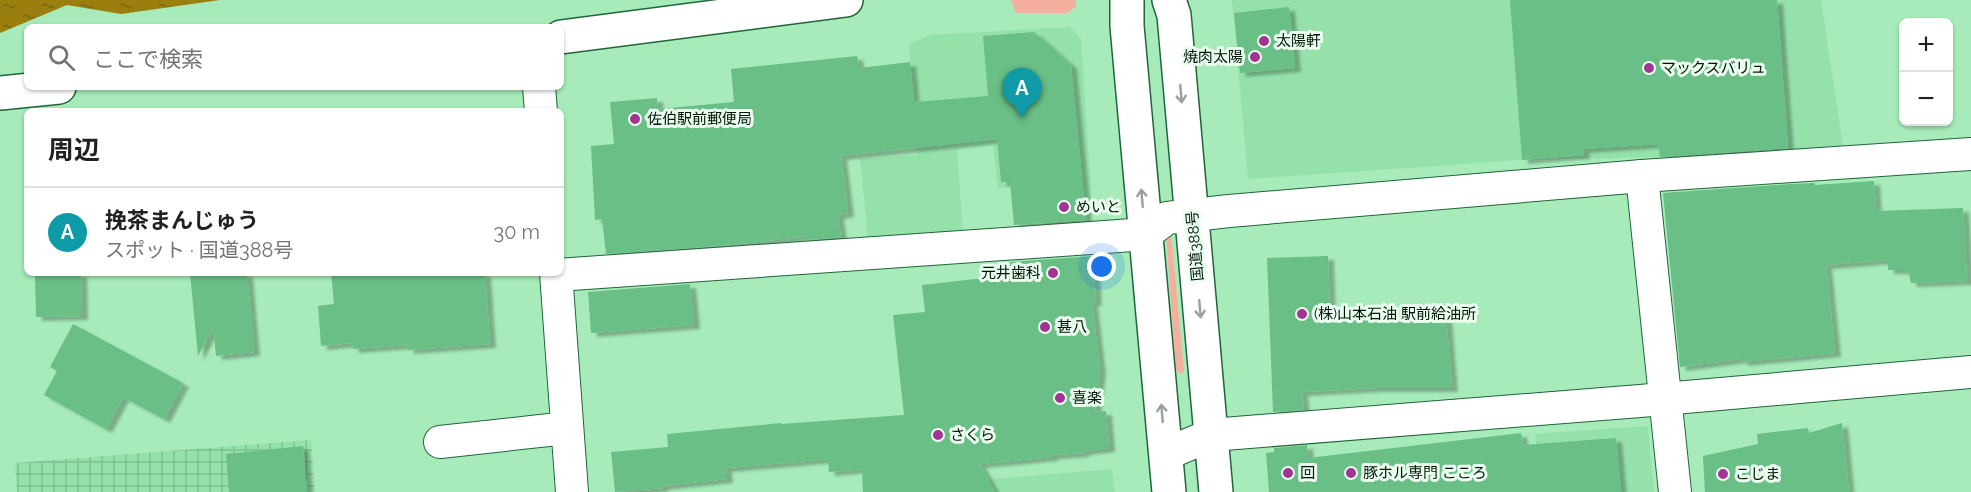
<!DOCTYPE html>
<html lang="ja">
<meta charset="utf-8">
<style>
:root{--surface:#fff;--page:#f6f6f6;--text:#202124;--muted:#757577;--line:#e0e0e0;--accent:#a13494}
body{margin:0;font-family:Raleway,"Noto Sans JP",sans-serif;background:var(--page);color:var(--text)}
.controls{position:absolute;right:18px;top:18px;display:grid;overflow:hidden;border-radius:9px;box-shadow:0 2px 4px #0004}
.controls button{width:54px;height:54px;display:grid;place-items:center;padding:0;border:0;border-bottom:2px solid var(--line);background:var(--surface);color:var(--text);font:30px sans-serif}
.you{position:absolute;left:1102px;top:267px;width:21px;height:21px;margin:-15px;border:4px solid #fff;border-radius:50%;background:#1a73e8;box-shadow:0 0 0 9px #1a73e833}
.badge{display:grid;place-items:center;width:39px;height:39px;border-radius:50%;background:var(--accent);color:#fff;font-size:20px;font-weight:700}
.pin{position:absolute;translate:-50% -50px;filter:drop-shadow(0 2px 3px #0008)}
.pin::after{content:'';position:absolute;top:32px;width:21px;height:18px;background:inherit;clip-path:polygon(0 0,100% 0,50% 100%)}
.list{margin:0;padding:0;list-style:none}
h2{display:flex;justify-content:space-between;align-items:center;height:78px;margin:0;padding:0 24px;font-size:26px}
h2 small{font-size:20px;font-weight:400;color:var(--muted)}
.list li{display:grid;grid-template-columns:39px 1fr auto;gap:18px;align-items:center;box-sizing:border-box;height:90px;padding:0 24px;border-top:2px solid var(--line)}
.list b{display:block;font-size:22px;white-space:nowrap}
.list p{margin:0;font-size:20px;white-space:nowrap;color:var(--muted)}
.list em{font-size:20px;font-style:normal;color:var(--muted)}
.icon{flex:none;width:33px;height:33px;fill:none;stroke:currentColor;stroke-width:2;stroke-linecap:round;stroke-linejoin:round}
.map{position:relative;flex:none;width:1971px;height:492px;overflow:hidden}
.search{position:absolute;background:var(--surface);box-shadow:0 2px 4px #0004;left:24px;top:24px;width:540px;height:66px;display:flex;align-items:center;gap:15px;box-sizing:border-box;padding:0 21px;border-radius:9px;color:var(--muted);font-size:22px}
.panel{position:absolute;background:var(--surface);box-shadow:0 2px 4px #0004;left:24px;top:108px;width:540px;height:168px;border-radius:9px}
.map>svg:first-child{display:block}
.built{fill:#94e1aa}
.industrial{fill:url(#industrial-grid)}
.grass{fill:#f4af9f}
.water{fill:url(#water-ripples)}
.building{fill:#69bf85;filter:url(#shadow)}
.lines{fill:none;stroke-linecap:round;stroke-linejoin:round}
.minor-casing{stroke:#20653b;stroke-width:34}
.tertiary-casing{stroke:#20653b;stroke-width:36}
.trunk-casing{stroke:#20653b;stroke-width:36}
.minor{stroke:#fff;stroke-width:32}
.tertiary{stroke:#fff;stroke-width:33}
.trunk{stroke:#fff;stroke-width:33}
.oneway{stroke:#99a19b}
.poi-dot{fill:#a13494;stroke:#ebfff0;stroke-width:2}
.labels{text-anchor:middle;stroke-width:6;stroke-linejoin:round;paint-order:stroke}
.poi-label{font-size:15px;fill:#001405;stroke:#ebfff0;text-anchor:start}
.street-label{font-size:15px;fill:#001405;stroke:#ebfff0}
</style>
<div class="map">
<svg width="1971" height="492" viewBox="0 0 1971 492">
<defs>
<pattern id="industrial-grid" width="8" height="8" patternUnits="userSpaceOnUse" patternTransform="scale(1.5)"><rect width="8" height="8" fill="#94e1aa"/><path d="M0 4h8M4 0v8" fill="none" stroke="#7ec091"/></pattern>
<pattern id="water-ripples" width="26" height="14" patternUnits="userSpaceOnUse" patternTransform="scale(1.5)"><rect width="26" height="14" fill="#9a7f0e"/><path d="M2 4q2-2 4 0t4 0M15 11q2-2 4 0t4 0" fill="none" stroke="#7b670c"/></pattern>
<filter id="shadow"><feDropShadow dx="6" dy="4" stdDeviation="1.5" flood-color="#0004"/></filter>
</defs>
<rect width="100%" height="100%" fill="#a6ebb9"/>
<g class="built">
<polygon points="1232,0 1821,0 1844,153 1522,160 1248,179"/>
<polygon points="1070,27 1081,39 1091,189 1090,230 1044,233 1040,186 998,188 993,145 957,150 963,234 868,239 860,159 918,155 909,44 930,35"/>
<polygon points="1648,426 1654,492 1542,492 1535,434"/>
<polygon points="1112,469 1115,492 859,492 908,486"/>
</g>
<polygon class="industrial" points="311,440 315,492 17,492 15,463"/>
<g class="grass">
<polygon points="1011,0 1076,0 1076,7 1066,13 1016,13"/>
<polygon points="1171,232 1184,371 1181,374 1176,370 1166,233"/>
</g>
<polygon class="water" points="0,0 220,0 121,14 67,5 0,33"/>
<g class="building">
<polygon points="1510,0 1777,0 1788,148 1660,157 1658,144 1583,149 1584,155 1522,160"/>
<polygon points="1289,7 1295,68 1240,73 1234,13"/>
<polygon points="1034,32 1071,65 1086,220 1014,225 1010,182 1001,182 997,139 841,156 848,213 838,215 841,237 808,240 808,236 731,245 606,254 602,219 595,220 591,146 614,144 610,102 657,98 658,109 734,102 731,69 857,56 859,68 910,62 914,102 988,96 983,36"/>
<polygon points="1874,181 1876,211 1963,208 1967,281 1911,283 1908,270 1888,270 1888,260 1826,265 1835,353 1742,362 1741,359 1680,367 1663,193 1791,184 1815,183 1815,185"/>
<polygon points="1093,256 1096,302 1092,302 1100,370 1095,412 1106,411 1109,448 1083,451 1084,453 1052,455 1052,457 980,464 995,492 863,492 862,469 829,472 828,459 726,468 727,479 662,486 662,488 615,492 611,452 668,447 667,434 781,423 781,424 904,415 893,315 925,312 922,285 1011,275 1010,262"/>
<polygon points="1328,256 1330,316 1445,304 1452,388 1376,388 1302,392 1304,410 1273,412 1267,258"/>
<polygon points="35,273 81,273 82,316 36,317"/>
<polygon points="190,273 247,273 254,352 216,356 213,327 198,356"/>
<polygon points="331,273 485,273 490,344 408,350 408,345 353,349 352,343 321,346 318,306 334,304"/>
<polygon points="690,284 694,325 591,333 588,292"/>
<polygon points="73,324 183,383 164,419 123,397 106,429 44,395 57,371 50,367"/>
<polygon points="1842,423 1849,492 1705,492 1703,456 1758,444 1757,434 1808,428 1809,433"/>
<polygon points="1521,433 1523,445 1616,438 1621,492 1269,492 1266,453 1274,452 1274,448 1307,445 1308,458"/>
<polygon points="303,446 307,492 229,492 226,454"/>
</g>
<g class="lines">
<defs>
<g id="minor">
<polyline points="539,87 541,111"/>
<polyline points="1642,176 1675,492"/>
<polyline points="556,273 572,492"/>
<polyline points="557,275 1105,237 1146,234 1167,218 1229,211 1642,176 1971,154"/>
<polyline points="440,442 567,428"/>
<polyline points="1166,454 1211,435 1640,401 1971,372"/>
</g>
<g id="tertiary">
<polyline points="561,37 846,0"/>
<polyline points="0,93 59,87"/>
</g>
<g id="trunk">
<polyline points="1127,0 1127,26 1169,492"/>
<polyline points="1169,0 1174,15 1216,492"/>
</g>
</defs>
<use href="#minor" class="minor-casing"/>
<use href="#tertiary" class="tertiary-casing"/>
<use href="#trunk" class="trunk-casing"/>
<use href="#minor" class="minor"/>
<use href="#tertiary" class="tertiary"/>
<use href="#trunk" class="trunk"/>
</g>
<defs><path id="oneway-shaft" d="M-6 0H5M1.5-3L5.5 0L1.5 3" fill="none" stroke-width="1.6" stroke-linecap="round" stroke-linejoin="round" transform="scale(1.5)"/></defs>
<g class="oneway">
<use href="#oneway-shaft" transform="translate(1181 94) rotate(85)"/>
<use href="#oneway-shaft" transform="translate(1142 198) rotate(-95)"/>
<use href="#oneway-shaft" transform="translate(1200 309) rotate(85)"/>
<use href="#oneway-shaft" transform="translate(1162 413) rotate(-95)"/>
</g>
<g class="poi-dot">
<circle cx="1264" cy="41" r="6"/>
<circle cx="1255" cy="57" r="6"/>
<circle cx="1649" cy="68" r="6"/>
<circle cx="635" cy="119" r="6"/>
<circle cx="1064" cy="207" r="6"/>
<circle cx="1053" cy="273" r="6"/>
<circle cx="1302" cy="314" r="6"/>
<circle cx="1045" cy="327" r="6"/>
<circle cx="1060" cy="398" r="6"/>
<circle cx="938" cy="435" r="6"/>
<circle cx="1288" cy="473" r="6"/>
<circle cx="1351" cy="473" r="6"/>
<circle cx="1723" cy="474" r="6"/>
</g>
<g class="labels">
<g class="poi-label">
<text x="1276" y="46">太陽軒</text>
<text x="1243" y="62" text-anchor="end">焼肉太陽</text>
<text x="1661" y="73">マックスバリュ</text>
<text x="647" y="124">佐伯駅前郵便局</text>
<text x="1076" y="212">めいと</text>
<text x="1041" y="278" text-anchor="end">元井歯科</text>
<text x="1314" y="319">(株)山本石油 駅前給油所</text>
<text x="1057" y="332">甚八</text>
<text x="1072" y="403">喜楽</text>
<text x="950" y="440">さくら</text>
<text x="1300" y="478">回</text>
<text x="1363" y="478">豚ホル専門 こころ</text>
<text x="1735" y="479">こじま</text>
</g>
<g class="street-label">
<text transform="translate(1195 246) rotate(-95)" y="5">国道388号</text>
</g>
</g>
</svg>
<div class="controls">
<button>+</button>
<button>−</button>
</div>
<div class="you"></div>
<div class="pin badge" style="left:1022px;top:118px;background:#0f9aa8">A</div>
<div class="search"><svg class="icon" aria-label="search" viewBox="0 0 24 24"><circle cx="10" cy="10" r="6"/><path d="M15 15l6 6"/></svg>ここで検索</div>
<section class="panel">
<h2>周辺<small></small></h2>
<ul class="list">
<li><span class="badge" style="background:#0f9aa8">A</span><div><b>挽茶まんじゅう</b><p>スポット · 国道388号</p></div><em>30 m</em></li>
</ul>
</section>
</div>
